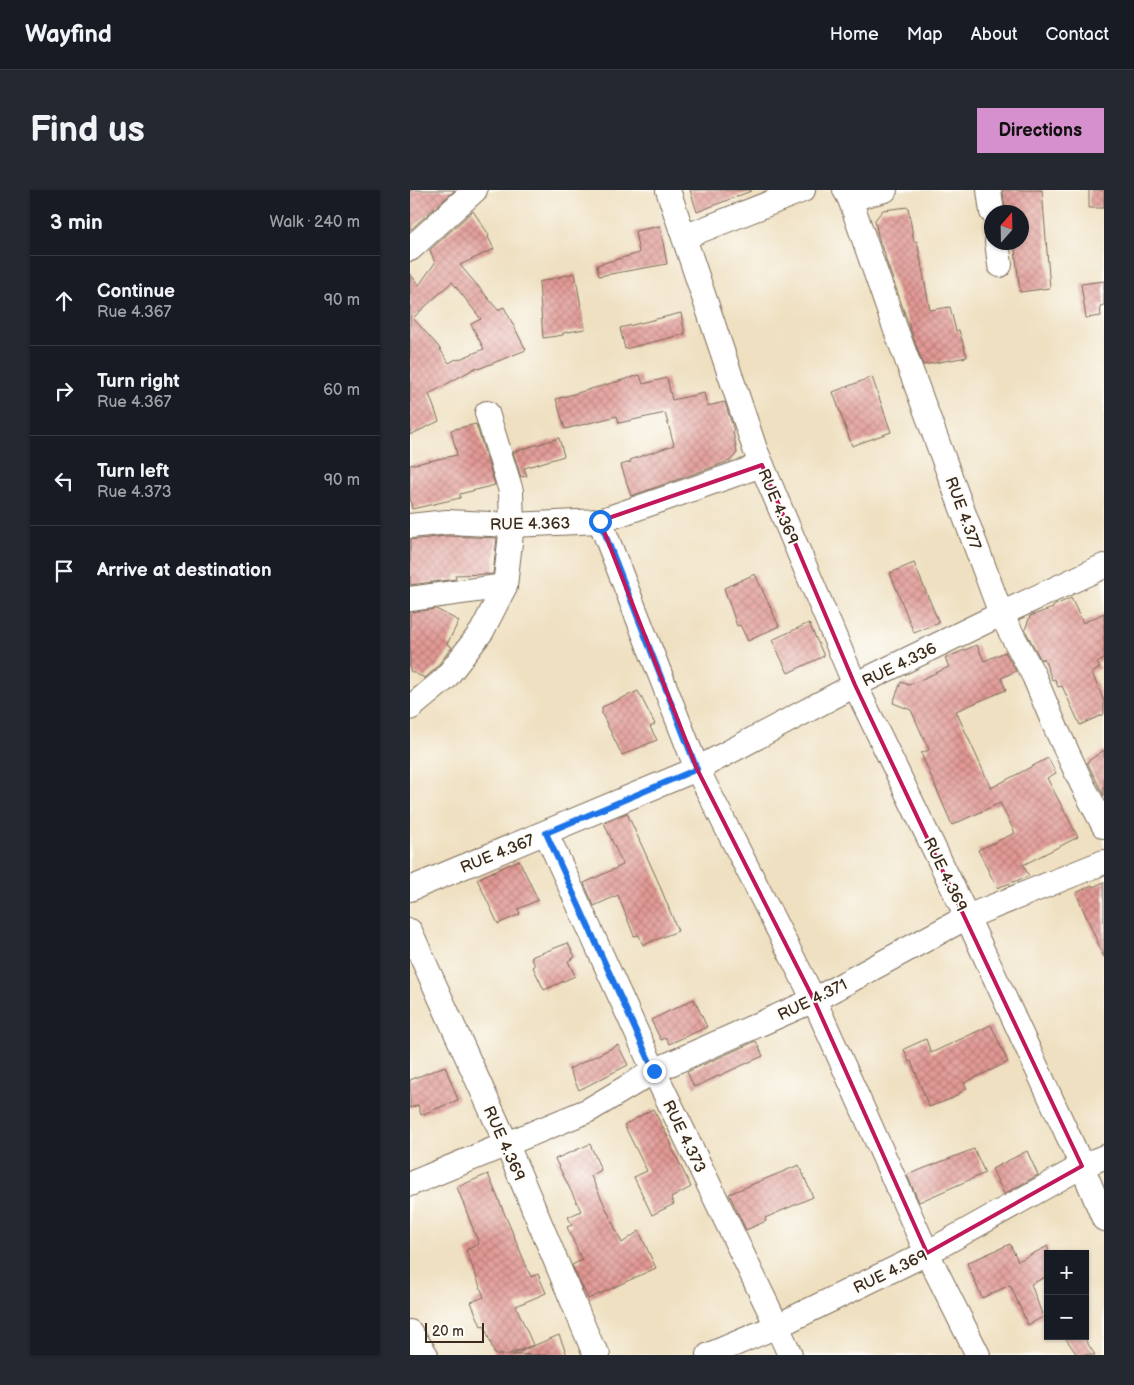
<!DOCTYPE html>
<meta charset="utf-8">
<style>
:root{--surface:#171b24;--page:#242831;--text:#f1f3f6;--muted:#9ea1a6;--line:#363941;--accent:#d690ce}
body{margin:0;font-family:"Balsamiq Sans",sans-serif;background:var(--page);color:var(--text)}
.controls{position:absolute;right:15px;bottom:15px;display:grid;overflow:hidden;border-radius:0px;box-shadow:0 1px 4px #0004}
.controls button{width:45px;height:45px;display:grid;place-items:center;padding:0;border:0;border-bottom:1px solid var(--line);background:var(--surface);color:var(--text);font:25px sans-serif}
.compass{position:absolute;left:574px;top:15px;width:45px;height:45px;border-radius:50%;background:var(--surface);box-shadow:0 1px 4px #0004;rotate:20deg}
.scale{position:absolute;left:15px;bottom:12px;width:59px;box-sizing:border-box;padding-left:5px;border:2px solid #3b2a1e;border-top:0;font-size:14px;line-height:18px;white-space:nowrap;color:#3b2a1e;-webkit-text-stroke:4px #fdfcf7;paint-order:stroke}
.stop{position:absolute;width:15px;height:15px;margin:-11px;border:4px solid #1a73e8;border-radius:50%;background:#fff}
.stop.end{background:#1a73e8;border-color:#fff;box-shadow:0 1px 5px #0008}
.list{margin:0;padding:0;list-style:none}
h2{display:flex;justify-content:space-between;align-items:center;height:65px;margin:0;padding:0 20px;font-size:21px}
h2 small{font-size:16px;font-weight:400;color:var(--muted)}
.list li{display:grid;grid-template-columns:32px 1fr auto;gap:15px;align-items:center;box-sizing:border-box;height:90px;padding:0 20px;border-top:1px solid var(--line)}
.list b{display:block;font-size:19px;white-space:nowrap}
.list p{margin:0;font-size:16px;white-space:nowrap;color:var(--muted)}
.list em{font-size:16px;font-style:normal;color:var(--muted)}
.icon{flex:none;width:28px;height:28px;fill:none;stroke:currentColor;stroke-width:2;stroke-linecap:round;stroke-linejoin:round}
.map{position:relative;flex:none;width:694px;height:1165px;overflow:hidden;border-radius:0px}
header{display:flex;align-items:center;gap:30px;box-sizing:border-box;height:70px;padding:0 25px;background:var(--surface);border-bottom:1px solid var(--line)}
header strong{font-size:24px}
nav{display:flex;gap:28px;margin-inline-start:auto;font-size:18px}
.intro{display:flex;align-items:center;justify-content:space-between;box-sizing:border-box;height:120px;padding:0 30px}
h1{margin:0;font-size:35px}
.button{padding:12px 22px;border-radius:0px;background:var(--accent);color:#111;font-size:18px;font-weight:700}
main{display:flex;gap:30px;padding:0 30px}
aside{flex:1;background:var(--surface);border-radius:0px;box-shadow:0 1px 4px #0004}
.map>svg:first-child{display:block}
.building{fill:url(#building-cross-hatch);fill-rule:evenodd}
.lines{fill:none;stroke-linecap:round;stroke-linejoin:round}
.minor-casing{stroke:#7a6a57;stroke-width:26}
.minor{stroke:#fff;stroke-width:24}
.route{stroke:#1a73e8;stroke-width:6}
.marked{fill:none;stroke:#c2185b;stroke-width:4;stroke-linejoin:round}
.labels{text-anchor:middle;stroke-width:4;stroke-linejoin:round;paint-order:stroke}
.street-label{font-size:16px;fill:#3b2a1e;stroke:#fdfcf7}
</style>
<header>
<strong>Wayfind</strong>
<nav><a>Home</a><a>Map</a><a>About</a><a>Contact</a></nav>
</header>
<div class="intro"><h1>Find us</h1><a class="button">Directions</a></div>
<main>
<aside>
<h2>3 min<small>Walk · 240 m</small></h2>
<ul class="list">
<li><svg class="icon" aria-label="ahead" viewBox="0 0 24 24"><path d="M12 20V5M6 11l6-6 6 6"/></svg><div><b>Continue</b><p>Rue 4.367</p></div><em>90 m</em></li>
<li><svg class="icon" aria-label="right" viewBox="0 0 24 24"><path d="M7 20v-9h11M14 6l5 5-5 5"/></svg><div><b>Turn right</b><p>Rue 4.367</p></div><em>60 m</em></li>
<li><svg class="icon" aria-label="left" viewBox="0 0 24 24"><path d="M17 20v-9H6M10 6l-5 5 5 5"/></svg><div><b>Turn left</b><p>Rue 4.373</p></div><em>90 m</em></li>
<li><svg class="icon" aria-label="arrive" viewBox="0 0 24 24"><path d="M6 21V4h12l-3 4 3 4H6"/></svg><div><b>Arrive at destination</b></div></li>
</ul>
</aside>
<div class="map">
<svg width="694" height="1165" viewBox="0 0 694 1165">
<defs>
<pattern id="building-cross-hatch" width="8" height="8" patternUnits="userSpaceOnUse" patternTransform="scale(1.25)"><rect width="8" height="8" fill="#e29995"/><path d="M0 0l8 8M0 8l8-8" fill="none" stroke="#b87d79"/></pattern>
</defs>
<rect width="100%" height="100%" fill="#fdfcf7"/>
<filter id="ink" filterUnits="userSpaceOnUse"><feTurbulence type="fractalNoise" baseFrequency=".02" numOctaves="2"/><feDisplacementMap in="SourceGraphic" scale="10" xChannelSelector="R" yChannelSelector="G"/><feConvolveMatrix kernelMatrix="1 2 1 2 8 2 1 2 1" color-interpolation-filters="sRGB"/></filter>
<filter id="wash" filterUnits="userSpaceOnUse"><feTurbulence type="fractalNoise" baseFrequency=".0096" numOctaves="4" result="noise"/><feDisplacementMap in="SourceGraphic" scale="20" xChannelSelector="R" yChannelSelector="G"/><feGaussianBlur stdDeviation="1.12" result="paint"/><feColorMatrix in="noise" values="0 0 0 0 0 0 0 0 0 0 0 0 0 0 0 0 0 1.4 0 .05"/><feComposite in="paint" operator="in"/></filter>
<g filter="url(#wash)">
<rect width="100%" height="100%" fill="#efe0c1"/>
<g id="blocks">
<g class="building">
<polygon points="0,0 45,0 0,40"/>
<polygon points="280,0 341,0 341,1 287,22"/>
<polygon points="593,0 632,0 640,98 610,102 604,52 612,52 612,22 595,22"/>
<rect x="679" y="0" width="15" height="18"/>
<polygon points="498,17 504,52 507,51 520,120 540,117 546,141 549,140 557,167 513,175 476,70 474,61 473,61 468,46 465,30 473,20"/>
<path d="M63 21 79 45 78 47 84 59 50 75 88 120 94 117 116 160 68 179 67 177 19 204 29 231 0 245V84L9 95 25 73 20 60ZM42 92 71 129 61 134 74 159 47 170 46 169 39 173 28 156 3 128Z"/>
<polygon points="250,36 257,74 189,86 187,75 229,63 225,41"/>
<polygon points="165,83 175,139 153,143 153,145 133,148 129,92"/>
<polygon points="694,91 694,115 690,116 691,126 676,128 671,94"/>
<polygon points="271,123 275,144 215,159 210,138"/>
<polygon points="230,185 233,194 257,188 262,210 294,203 297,216 315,212 324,241 323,241 327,263 320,271 221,306 211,275 221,272 220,270 264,255 255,223 209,233 207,226 155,239 146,209"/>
<polygon points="462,187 481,242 442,256 423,202"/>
<polygon points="66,234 85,295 50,304 50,308 2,319 0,308 0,275 47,265 41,240"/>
<polygon points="149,248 154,266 114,278 117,286 111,287 103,262"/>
<polygon points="37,346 87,348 83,384 45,385 46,389 0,395 0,350"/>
<polygon points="504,373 529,433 504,443 480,383"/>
<polygon points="345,384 369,436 338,451 330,435 327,436 314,398"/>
<polygon points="661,408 673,433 694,423 694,469 687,473 690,478 682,483 694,511 694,524 670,535 652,496 648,497 645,489 642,490 634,468 631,470 615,440 620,426 643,418 643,416"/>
<polygon points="26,419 49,431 37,454 42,457 25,479 15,488 0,481 0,422"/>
<polygon points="399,433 414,466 378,483 362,450"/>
<polygon points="567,455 574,471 595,462 606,481 591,488 596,500 546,521 581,598 638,568 646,583 637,588 668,647 613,675 619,686 587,698 568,660 605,643 590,613 542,635 511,563 519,560 501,520 483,513 491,492 499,495 539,477 535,468"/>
<polygon points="228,501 245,534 240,537 247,550 212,565 192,524 192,517"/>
<polygon points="694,560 694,606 677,572"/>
<polygon points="217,623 247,689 268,741 233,755 229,745 224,746 208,705 184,716 174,693 213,675 194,633"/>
<polygon points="109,670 128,710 108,719 110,724 88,734 67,689"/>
<polygon points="694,692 694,767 666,703 682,695 683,697"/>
<polygon points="158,753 165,767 158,771 165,786 134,800 123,777 125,776 121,767"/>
<polygon points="284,809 297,837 259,854 256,848 251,850 241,830"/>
<polygon points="581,835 598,872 554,893 557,898 543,908 519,917 501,871 499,872 494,859 516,849 521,863"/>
<polygon points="346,851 353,866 284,897 277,882"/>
<polygon points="208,855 218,875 169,900 159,879"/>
<polygon points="35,876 48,910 11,925 8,915 0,918 0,890"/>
<polygon points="243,919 262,955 261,956 281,997 261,1008 264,1014 242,1025 224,987 237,981 214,935"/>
<polygon points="180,954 191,980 181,986 212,1053 229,1041 246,1078 178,1109 162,1075 172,1070 157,1037 162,1035 158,1027 171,1021 145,969"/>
<polygon points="564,959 575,983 509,1012 497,985"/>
<polygon points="617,961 628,985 594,1004 582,979"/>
<polygon points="389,975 403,1007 355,1028 356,1031 336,1040 319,1004"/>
<polygon points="78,984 121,1087 128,1084 136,1103 106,1116 123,1155 97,1165 85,1165 74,1135 71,1136 61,1112 74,1107 56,1060 69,1054 47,997"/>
<polygon points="600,1054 608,1071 638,1056 638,1086 621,1094 633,1127 618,1135 600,1095 572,1108 557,1073"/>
<polygon points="149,1145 157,1165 102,1165"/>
<polygon points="654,1146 673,1146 685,1165 667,1165"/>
</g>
</g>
</g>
<g filter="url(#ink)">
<use href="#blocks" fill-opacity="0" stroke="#7a6a57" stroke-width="1"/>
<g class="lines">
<defs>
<g id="minor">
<polyline points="258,0 345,259 445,495 557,727 672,976 517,1063 367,1136 299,1165"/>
<polyline points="435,0 440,9 484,135 591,424 624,486 644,534 672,594 694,636"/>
<polyline points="579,0 582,22"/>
<polyline points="440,9 475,0"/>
<polyline points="274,47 393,0"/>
<polyline points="587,52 590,75"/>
<polyline points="0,59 65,0"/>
<polyline points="0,336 37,332 102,335 190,331 352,275"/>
<polyline points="0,409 95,396"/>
<polyline points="0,518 35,489 72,441 95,396 102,335 101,301 77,223"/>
<polyline points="136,643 244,881 367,1136 380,1165"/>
<polyline points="0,699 287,579 190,331"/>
<polyline points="0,741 97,955 182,1157 188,1165"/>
<polyline points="694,967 672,976 694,1029"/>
<polyline points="0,994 179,920 244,881 404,810 557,727 694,672"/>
<polyline points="0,1142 16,1165"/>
<polyline points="568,1165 517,1063 404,810 287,579 445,495 591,424 694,376"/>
</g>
</defs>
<use href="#minor" class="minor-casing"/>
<use href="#minor" class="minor"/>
</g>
</g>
<g class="lines" filter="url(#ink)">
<polyline class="route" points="190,331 287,579 136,643 244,881"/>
</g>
<path class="marked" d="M352 275 445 495 672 976 517 1063 404 810 287 579 190 331Z"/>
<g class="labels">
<g class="street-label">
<text transform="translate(369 316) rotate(67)" y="6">RUE 4.369</text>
<text transform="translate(554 323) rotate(70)" y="6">RUE 4.377</text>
<text transform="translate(120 333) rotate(-1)" y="6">RUE 4.363</text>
<text transform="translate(489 474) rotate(-26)" y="6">RUE 4.336</text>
<text transform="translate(87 663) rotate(-22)" y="6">RUE 4.367</text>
<text transform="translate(536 684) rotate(64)" y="6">RUE 4.369</text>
<text transform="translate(402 809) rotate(-26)" y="6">RUE 4.371</text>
<text transform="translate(275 946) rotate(64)" y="6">RUE 4.373</text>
<text transform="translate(95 953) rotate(66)" y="6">RUE 4.369</text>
<text transform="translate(480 1081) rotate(-26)" y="6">RUE 4.369</text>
</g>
</g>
</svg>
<div class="controls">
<button>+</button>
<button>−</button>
</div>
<svg class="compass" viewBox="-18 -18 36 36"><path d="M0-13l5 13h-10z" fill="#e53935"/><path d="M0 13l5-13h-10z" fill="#9ea1a6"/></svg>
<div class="scale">20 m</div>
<div class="stop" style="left:190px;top:331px"></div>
<div class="stop end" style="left:244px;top:881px"></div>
</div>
</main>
